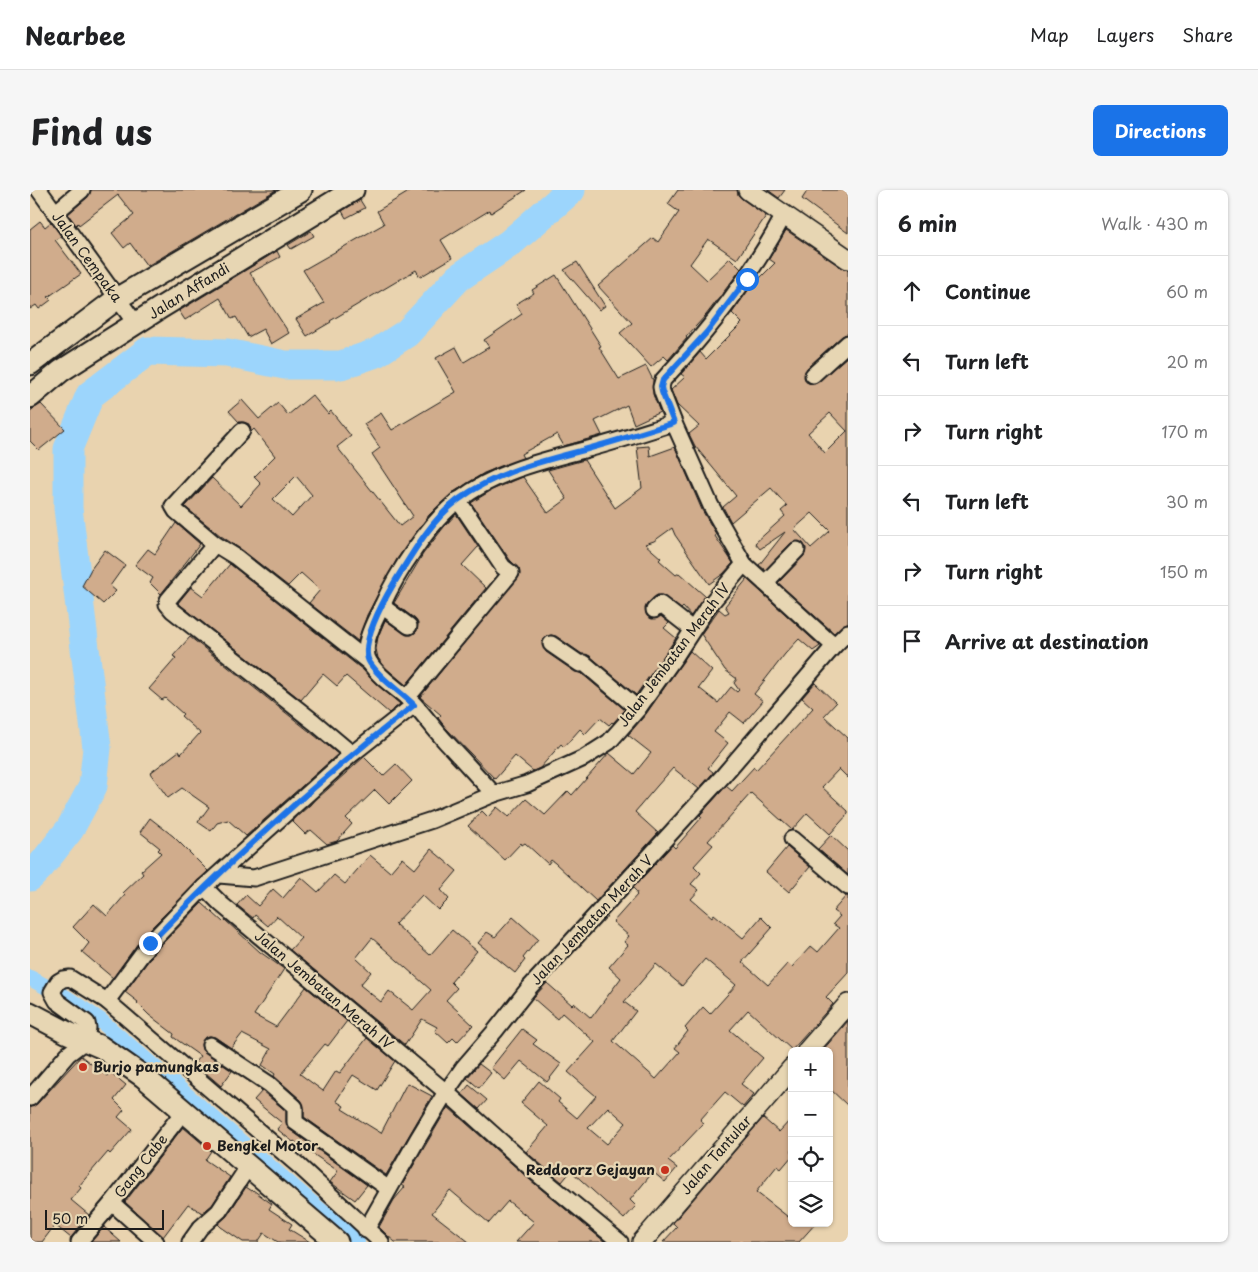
<!DOCTYPE html>
<meta charset="utf-8">
<style>
:root{--surface:#fff;--page:#f6f6f6;--text:#202124;--muted:#757577;--line:#e0e0e0;--accent:#1a73e8}
body{margin:0;font-family:"Playpen Sans",sans-serif;background:var(--page);color:var(--text)}
.controls{position:absolute;right:15px;bottom:15px;display:grid;overflow:hidden;border-radius:8px;box-shadow:0 1px 4px #0004}
.controls button{width:45px;height:45px;display:grid;place-items:center;padding:0;border:0;border-bottom:1px solid var(--line);background:var(--surface);color:var(--text);font:25px sans-serif}
.scale{position:absolute;left:15px;bottom:12px;width:119px;box-sizing:border-box;padding-left:5px;border:2px solid #1c1c1c;border-top:0;font-size:14px;line-height:18px;white-space:nowrap;color:#1c1c1c;-webkit-text-stroke:4px #e7d6b3;paint-order:stroke}
.stop{position:absolute;width:15px;height:15px;margin:-11px;border:4px solid #1a73e8;border-radius:50%;background:#fff}
.stop.end{background:#1a73e8;border-color:#fff;box-shadow:0 1px 5px #0008}
.list{margin:0;padding:0;list-style:none}
h2{display:flex;justify-content:space-between;align-items:center;height:65px;margin:0;padding:0 20px;font-size:21px}
h2 small{font-size:16px;font-weight:400;color:var(--muted)}
.list li{display:grid;grid-template-columns:32px 1fr auto;gap:15px;align-items:center;box-sizing:border-box;height:70px;padding:0 20px;border-top:1px solid var(--line)}
.list b{display:block;font-size:19px;white-space:nowrap}
.list em{font-size:16px;font-style:normal;color:var(--muted)}
.icon{flex:none;width:28px;height:28px;fill:none;stroke:currentColor;stroke-width:2;stroke-linecap:round;stroke-linejoin:round}
.map{position:relative;flex:none;width:818px;height:1052px;overflow:hidden;border-radius:8px}
header{display:flex;align-items:center;gap:30px;box-sizing:border-box;height:70px;padding:0 25px;background:var(--surface);border-bottom:1px solid var(--line)}
header strong{font-size:24px}
nav{display:flex;gap:28px;margin-inline-start:auto;font-size:18px}
.intro{display:flex;align-items:center;justify-content:space-between;box-sizing:border-box;height:120px;padding:0 30px}
h1{margin:0;font-size:35px}
.button{padding:12px 22px;border-radius:8px;background:var(--accent);color:#fff;font-size:18px;font-weight:700}
main{display:flex;gap:30px;padding:0 30px}
aside{flex:1;background:var(--surface);border-radius:8px;box-shadow:0 1px 4px #0004}
.map>svg:first-child{display:block}
.lines{fill:none;stroke-linecap:round;stroke-linejoin:round}
.canal{stroke:#9cd5fc;stroke-width:16}
.river{stroke:#9cd5fc;stroke-width:29}
.building{fill:#d0ac8c;stroke:#1c1c1c;fill-rule:evenodd}
.minor-casing{stroke:#1c1c1c;stroke-width:19}
.tertiary-casing{stroke:#1c1c1c;stroke-width:22}
.secondary-casing{stroke:#1c1c1c;stroke-width:25}
.minor{stroke:#e7d6b3;stroke-width:15}
.tertiary{stroke:#e7d6b3;stroke-width:19}
.secondary{stroke:#e7d6b3;stroke-width:21}
.route{stroke:#1a73e8;stroke-width:6}
.poi-dot{fill:#c8321e;stroke:#e7d6b3;stroke-width:2}
.labels{text-anchor:middle;stroke-width:4.5;stroke-linejoin:round;paint-order:stroke}
.street-label{font-size:14px;fill:#1c1c1c;stroke:#e7d6b3}
.poi-label{font-size:14px;font-weight:bold;fill:#1c1c1c;stroke:#e7d6b3;text-anchor:start}
</style>
<header>
<strong>Nearbee</strong>
<nav><a>Map</a><a>Layers</a><a>Share</a></nav>
</header>
<div class="intro"><h1>Find us</h1><a class="button">Directions</a></div>
<main>
<div class="map">
<svg width="818" height="1052" viewBox="0 0 818 1052">
<rect width="100%" height="100%" fill="#e9d3af"/>
<filter id="ink" filterUnits="userSpaceOnUse"><feTurbulence type="fractalNoise" baseFrequency=".02" numOctaves="2"/><feDisplacementMap in="SourceGraphic" scale="10" xChannelSelector="R" yChannelSelector="G"/><feConvolveMatrix kernelMatrix="1 2 1 2 8 2 1 2 1" color-interpolation-filters="sRGB"/></filter>
<g filter="url(#ink)">
<g class="lines">
<polyline class="canal" points="0,788 35,807 71,831 327,1052"/>
<polyline class="river" points="0,687 10,677 40,639 63,596 67,558 38,318 38,259 60,205 118,161 197,163 255,175 311,175 346,163 377,143 428,88 480,53 541,0"/>
</g>
<g class="building">
<polygon points="61,0 246,0 117,76 100,53 94,58 82,43 104,25 88,5 49,35 48,33 46,35 38,24 58,7"/>
<polygon points="382,0 496,0 461,23 460,20 411,50 422,68 390,87 386,80 300,131 301,132 277,146 266,129 294,113 273,80 354,34 347,21"/>
<polygon points="648,0 707,0 708,5 712,9 736,26 707,69 678,49 660,74 677,90 700,68 711,79 676,125 656,147 657,148 638,170 634,166 621,177 590,143 602,133 568,96 623,48 628,52 649,22 638,14"/>
<polygon points="738,0 755,0 749,8"/>
<polygon points="778,0 818,0 818,43 772,9"/>
<polygon points="330,10 335,18 316,28 312,21"/>
<polygon points="10,31 15,37 21,32 31,46 25,50 51,84 18,107 21,110 9,119 6,115 0,119 0,39"/>
<path d="M756 40 812 78 818 80V144L812 146 777 178 774 187 776 192 781 194H785L818 166V432L804 443 748 393 774 366 776 358 773 353 769 351 761 353 735 380 729 375 755 342 730 359 725 353 755 326 751 321 757 316 741 298 701 332 693 317 706 306 665 256 659 244 669 236 647 215 641 200 655 187 651 184 670 162 676 169 712 133 702 123 724 92 725 93 745 73 739 69ZM800 223 817 241 795 263 778 243ZM782 323 800 341 781 358 764 339Z"/>
<polygon points="281,41 284,46 261,59 258,55"/>
<polygon points="247,61 250,67 220,83 259,143 241,154 233,139 218,147 206,127 202,129 190,108 155,130 149,121"/>
<polygon points="547,72 575,116 569,120 534,80"/>
<path d="M526 85 571 156 569 157 589 189 616 176 623 190V204L630 222 604 234 597 215 565 231 572 245 534 256 527 244 491 264 493 268 454 283 422 303 399 325 367 369 337 425 328 451 279 413 290 400 271 383 258 396 212 360 191 346 155 317 182 288 211 316 231 294 224 287 245 266 224 239 221 242 219 234 214 232H209L199 221 212 210 229 229 248 213 258 225 282 205 298 224 301 221 321 246 307 257 370 336 383 326 342 264 350 258 334 234 351 223 362 240 426 202 406 168 426 157 434 172 459 157 454 150 492 124 486 114 504 103 502 100ZM266 286 282 305 262 327 243 309Z"/>
<polygon points="11,214 35,239 9,260 0,251 0,221"/>
<polygon points="619,256 620,266 645,257 672,320 686,344 685,346 703,373 693,384 679,394 645,345 642,338 624,351 615,354 631,368 629,370 646,385 649,383 675,406 661,426 653,417 651,419 632,405 627,405 617,414 615,418 617,426 622,429 631,426 639,433 634,438 646,448 606,505 560,466 552,464 526,446 521,445 514,448 512,454 516,462 545,482 551,483 595,520 583,533 582,532 579,535 570,528 555,544 550,539 534,557 531,554 510,578 503,581 485,566 465,589 415,537 408,528 411,525 390,507 490,385 489,379 480,370 441,313 462,300 493,287 518,323 537,309 518,280 554,270 585,318 612,298 607,257"/>
<polygon points="426,324 448,357 432,375 456,398 376,495 356,478 348,468 346,459 348,447 355,430 377,445 382,445 387,441 388,433 385,429 364,413 393,364 414,337"/>
<polygon points="146,333 170,354 131,404 120,393 123,388 105,375 118,359 125,364"/>
<polygon points="75,360 95,375 80,396 86,401 73,414 52,396 61,379"/>
<polygon points="200,374 333,480 343,491 370,514 359,523 316,486 307,496 293,484 271,510 148,413 161,397 173,406"/>
<polygon points="717,389 790,456 783,461 769,449 755,464 724,504 733,511 714,533 700,522 684,542 698,553 678,578 683,582 682,584 669,599 643,578 627,596 605,622 628,643 566,711 525,673 521,670 518,674 495,653 492,655 491,653 475,670 438,636 452,621 458,627 467,617 479,627 496,609 515,625 538,601 542,605 579,563 604,584 621,563 598,545 616,524 660,461 682,481 669,498 688,513 701,497 707,502 709,500 704,493 707,489 695,480 671,444 689,419 695,424 699,422 695,416"/>
<polygon points="160,447 308,564 216,646 198,630 187,633 181,641 168,632 179,617 152,598 138,608 120,583 149,561 151,564 170,543 151,526 153,524 135,508 132,510 119,499 146,468 143,466"/>
<path d="M785 493 806 513 794 526 818 548V588L809 579 792 597 818 621V624L800 644 777 623 762 640 721 603 678 651 683 655 664 676 671 683 661 694 669 700 661 709 682 727 684 724 713 748 731 727 742 738 712 772 738 795 758 773 762 777 781 756 788 762 809 738 803 734 810 726 803 721 816 706H818V783L796 807 803 814 762 860 718 820 700 840 733 868 711 894 724 904 713 917 695 902 670 930 674 933 638 971 647 978 635 992 623 982 600 1010 606 1016 594 1029 541 981 532 992 496 962 518 936 491 913 509 891 530 909 528 912 547 928 566 906 538 882 565 852 532 823 527 829 503 808 517 793 542 815 544 813 561 828 591 788 579 777 598 755 594 752 599 746 583 732 607 705 606 704 607 702 603 698 642 655 645 658 672 627 670 625 696 596 702 601 724 577 726 580 783 518 772 508ZM675 769 706 795 680 824 673 817 655 838 658 841 645 858 650 862 626 889 583 851 606 821 594 812 626 774 652 796ZM578 917 596 933 577 954 558 938Z"/>
<polygon points="334,567 353,586 366,574 382,591 359,614 345,600 316,628 322,634 307,651 297,654 281,640 275,644 262,631"/>
<polygon points="120,628 143,646 178,681 113,746 83,788 52,762 59,753 43,737 64,714 77,726 95,705 93,703 113,684 111,681 131,663 128,660 130,658 110,642"/>
<polygon points="801,645 818,661 818,685 788,659"/>
<polygon points="757,657 780,677 759,702 736,682"/>
<path d="M401 659 427 681 411 700 419 709 408 720 392 705 365 734 400 765 422 740 447 761 421 792 427 798 416 810 443 835 427 852 423 848 418 853 405 841 407 837 392 829 375 855 260 760 271 748 247 726 238 736 225 725 223 728 207 715 216 705 228 716 243 699 253 708 271 687 288 702 304 685 315 694 340 665 360 682 372 668 385 679ZM342 748 401 800 383 820 359 801 351 812 330 795 341 782 326 768Z"/>
<polygon points="172,713 193,732 195,730 230,762 254,779 224,825 246,837 276,797 317,831 298,856 295,854 270,884 293,901 306,881 310,883 337,848 365,871 347,900 323,885 306,911 314,916 312,919 351,943 377,893 402,906 356,985 274,927 274,917 271,910 244,886 245,884 232,875 241,859 212,844 201,858 185,847 180,846 175,847 171,854 172,860 202,881 191,896 176,883 177,881 165,872 170,866 143,847 144,844 119,825 107,813 108,812 95,802 127,759"/>
<polygon points="483,727 508,749 493,768 495,770 485,783 448,753 457,742 465,747"/>
<polygon points="818,831 818,916 799,898 799,861 792,861"/>
<polygon points="492,839 507,850 503,854 531,874 517,892 491,871 475,890 461,878"/>
<polygon points="51,866 77,886 80,882 96,895 84,910 94,920 88,927 102,939 80,964 78,962 49,996 51,998 41,1010 59,1025 41,1048 25,1035 12,1052 5,1052 0,1049 0,917 7,914"/>
<polygon points="449,874 461,883 449,898 437,888"/>
<polygon points="439,895 457,910 449,919 432,904"/>
<polygon points="232,901 256,921 256,932 259,939 337,995 325,1010 300,992 308,981 264,951 263,952 247,939 252,933 224,910"/>
<polygon points="418,917 499,989 575,1052 486,1052 504,1032 478,1011 459,1033 420,1000 402,1023 439,1052 365,1052 358,1046 349,1037 364,1010 375,997 372,995"/>
<polygon points="733,928 749,942 762,928 762,966 751,979 747,976 726,1002 762,1030 762,1033 786,1033 769,1052 633,1052 647,1037 643,1033"/>
<polygon points="153,937 181,961 175,970 200,987 182,1015 172,1023 158,1014 133,1047 95,1012"/>
<polygon points="216,997 222,1001 223,1000 242,1014 239,1019 262,1034 259,1039 280,1052 248,1052 234,1043 228,1052 213,1052 191,1037 188,1034 197,1026"/>
<polygon points="74,1037 91,1052 61,1052"/>
</g>
<g class="lines">
<defs>
<g id="minor">
<polyline points="9,0 106,134"/>
<polyline points="25,23 52,0"/>
<path d="M754 25C721 87 681 138 633 190L631 197 632 202 644 233 681 316 714 374 804 456"/>
<polyline points="783,185 818,153"/>
<polyline points="185,354 146,321 143,316 212,241"/>
<polyline points="735,393 767,360"/>
<polyline points="352,416 379,436"/>
<polyline points="624,420 630,414 662,439"/>
<polyline points="521,454 550,474 554,473 608,519"/>
<polyline points="377,508 481,383 473,377 428,310"/>
<polyline points="322,564 284,532 142,420 137,414 138,410 185,354 206,367 340,473"/>
<path d="M464 604C448 587 432 569 416 552 405 540 395 526 384 514 371 501 350 489 340 473 329 457 345 431 352 416 366 384 400 331 429 310 465 282 511 271 554 260 585 252 615 242 644 233"/>
<polyline points="762,649 818,697"/>
<polyline points="189,685 224,688 402,630 464,604 497,594 554,568 579,552 608,519 645,467 677,418 714,374"/>
<polyline points="174,697 191,714 416,902 505,982 590,1052"/>
<polyline points="77,811 120,753 174,697 322,564 384,515"/>
<polyline points="180,855 239,894 265,917 265,932 359,999"/>
<polyline points="0,908 38,864 55,851 58,838 57,833 27,811 22,802 28,792 33,789 40,788 77,811 268,975 351,1052"/>
<polyline points="82,1013 126,1052"/>
<polyline points="336,1040 387,950 416,902 433,878 465,841 499,798 692,587 804,456 818,442"/>
<polyline points="49,1052 82,1013 153,922"/>
<polyline points="160,1052 170,1038 189,1021 218,977"/>
</g>
<g id="tertiary">
<polyline points="718,0 818,69"/>
<polyline points="777,861 818,814"/>
<polyline points="612,1052 762,878"/>
</g>
<g id="secondary">
<polyline points="0,174 88,108 271,0"/>
<polyline points="0,207 31,181 130,118 323,0"/>
<polyline points="0,823 36,842 71,857 114,887 307,1052"/>
</g>
</defs>
<use href="#minor" class="minor-casing"/>
<use href="#tertiary" class="tertiary-casing"/>
<use href="#secondary" class="secondary-casing"/>
<use href="#minor" class="minor"/>
<use href="#tertiary" class="tertiary"/>
<use href="#secondary" class="secondary"/>
</g>
</g>
<g class="lines" filter="url(#ink)">
<path class="route" d="M120 753C202 668 291 588 384 515 370 501 351 490 340 473 328 456 354 410 364 393 382 364 400 331 428 310 464 283 511 271 554 260 584 252 615 242 644 233L632 202 631 197 633 190 677 142 717 89"/>
</g>
<g class="poi-dot">
<circle cx="53" cy="877" r="5"/>
<circle cx="177" cy="956" r="5"/>
<circle cx="635" cy="980" r="5"/>
</g>
<g class="labels">
<g class="street-label">
<text transform="translate(57 67) rotate(54)" y="5">Jalan Cempaka</text>
<text transform="translate(159 101) rotate(-32)" y="5">Jalan Affandi</text>
<text transform="translate(644 465) rotate(-53)" y="5">Jalan Jembatan Merah IV</text>
<text transform="translate(562 730) rotate(-47)" y="5">Jalan Jembatan Merah V</text>
<text transform="translate(294 800) rotate(40)" y="5">Jalan Jembatan Merah IV</text>
<text transform="translate(686 965) rotate(-49)" y="5">Jalan Tantular</text>
<text transform="translate(111 976) rotate(-52)" y="5">Gang Cabe</text>
</g>
<g class="poi-label">
<text x="63" y="882">Burjo pamungkas</text>
<text x="187" y="961">Bengkel Motor</text>
<text x="625" y="985" text-anchor="end">Reddoorz Gejayan</text>
</g>
</g>
</svg>
<div class="controls">
<button>+</button>
<button>−</button>
<button><svg class="icon" aria-label="locate" viewBox="0 0 24 24"><circle cx="12" cy="12" r="6"/><path d="M12 2v4M12 18v4M2 12h4M18 12h4"/></svg></button>
<button><svg class="icon" aria-label="layers" viewBox="0 0 24 24"><path d="M12 4l9 5-9 5-9-5zM3 14l9 5 9-5"/></svg></button>
</div>
<div class="scale">50 m</div>
<div class="stop" style="left:717px;top:89px"></div>
<div class="stop end" style="left:120px;top:753px"></div>
</div>
<aside>
<h2>6 min<small>Walk · 430 m</small></h2>
<ul class="list">
<li><svg class="icon" aria-label="ahead" viewBox="0 0 24 24"><path d="M12 20V5M6 11l6-6 6 6"/></svg><div><b>Continue</b></div><em>60 m</em></li>
<li><svg class="icon" aria-label="left" viewBox="0 0 24 24"><path d="M17 20v-9H6M10 6l-5 5 5 5"/></svg><div><b>Turn left</b></div><em>20 m</em></li>
<li><svg class="icon" aria-label="right" viewBox="0 0 24 24"><path d="M7 20v-9h11M14 6l5 5-5 5"/></svg><div><b>Turn right</b></div><em>170 m</em></li>
<li><svg class="icon" aria-label="left" viewBox="0 0 24 24"><path d="M17 20v-9H6M10 6l-5 5 5 5"/></svg><div><b>Turn left</b></div><em>30 m</em></li>
<li><svg class="icon" aria-label="right" viewBox="0 0 24 24"><path d="M7 20v-9h11M14 6l5 5-5 5"/></svg><div><b>Turn right</b></div><em>150 m</em></li>
<li><svg class="icon" aria-label="arrive" viewBox="0 0 24 24"><path d="M6 21V4h12l-3 4 3 4H6"/></svg><div><b>Arrive at destination</b></div></li>
</ul>
</aside>
</main>
